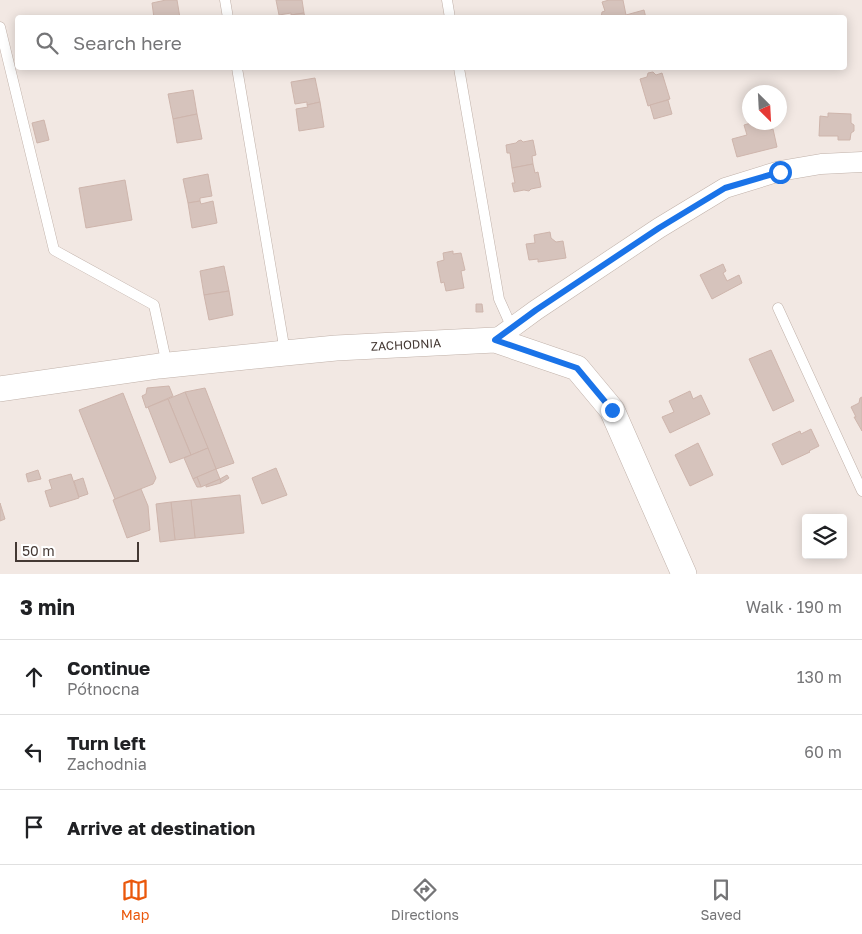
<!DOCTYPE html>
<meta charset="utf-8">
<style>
:root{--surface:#fff;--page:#f6f6f6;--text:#202124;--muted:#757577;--line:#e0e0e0;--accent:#ea580c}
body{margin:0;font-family:"Golos Text",sans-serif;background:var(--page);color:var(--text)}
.controls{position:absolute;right:15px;bottom:15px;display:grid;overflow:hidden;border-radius:5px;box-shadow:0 2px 12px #0003}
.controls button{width:45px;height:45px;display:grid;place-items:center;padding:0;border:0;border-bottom:1px solid var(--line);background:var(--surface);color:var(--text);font:25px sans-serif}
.compass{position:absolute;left:742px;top:85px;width:45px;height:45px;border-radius:50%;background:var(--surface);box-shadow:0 2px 12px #0003;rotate:156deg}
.scale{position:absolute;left:15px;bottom:12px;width:124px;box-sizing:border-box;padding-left:5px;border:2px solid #443833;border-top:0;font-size:14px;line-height:18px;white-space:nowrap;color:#443833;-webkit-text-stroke:4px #fff;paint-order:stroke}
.stop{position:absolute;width:15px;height:15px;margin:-11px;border:4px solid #1a73e8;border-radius:50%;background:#fff}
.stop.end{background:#1a73e8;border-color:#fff;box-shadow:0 1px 5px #0008}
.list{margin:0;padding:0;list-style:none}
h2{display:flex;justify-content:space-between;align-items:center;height:65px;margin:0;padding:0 20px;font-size:21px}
h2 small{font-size:16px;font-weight:400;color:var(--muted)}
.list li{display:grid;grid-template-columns:32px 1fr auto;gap:15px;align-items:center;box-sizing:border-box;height:75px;padding:0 20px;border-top:1px solid var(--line)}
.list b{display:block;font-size:19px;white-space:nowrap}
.list p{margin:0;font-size:16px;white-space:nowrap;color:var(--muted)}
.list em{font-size:16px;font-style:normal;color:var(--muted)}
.icon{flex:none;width:28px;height:28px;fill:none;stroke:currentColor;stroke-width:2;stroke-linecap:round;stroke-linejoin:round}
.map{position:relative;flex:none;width:862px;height:574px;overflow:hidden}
.search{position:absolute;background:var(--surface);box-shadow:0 2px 12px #0003;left:15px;right:15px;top:15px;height:55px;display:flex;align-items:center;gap:12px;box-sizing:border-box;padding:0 18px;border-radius:5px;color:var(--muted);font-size:19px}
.sheet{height:290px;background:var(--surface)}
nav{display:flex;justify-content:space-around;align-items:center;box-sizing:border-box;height:70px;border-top:1px solid var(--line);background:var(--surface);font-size:14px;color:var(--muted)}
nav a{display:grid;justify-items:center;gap:2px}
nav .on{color:var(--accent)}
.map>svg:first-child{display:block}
.building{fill:#d6c3bc;stroke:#ceb5ac}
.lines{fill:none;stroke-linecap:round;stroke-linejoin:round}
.service-casing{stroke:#c0b1a9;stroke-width:11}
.minor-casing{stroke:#c0b1a9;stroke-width:21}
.tertiary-casing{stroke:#c0b1a9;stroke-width:26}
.service{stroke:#fff;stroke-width:10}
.minor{stroke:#fff;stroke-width:20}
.tertiary{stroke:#fff;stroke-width:25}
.route{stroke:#1a73e8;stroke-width:6}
.labels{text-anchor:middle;stroke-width:4;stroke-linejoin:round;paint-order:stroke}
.street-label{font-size:12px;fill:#443833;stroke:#fff}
</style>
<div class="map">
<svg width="862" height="574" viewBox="0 0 862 574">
<rect width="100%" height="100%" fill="#f2e8e3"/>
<g class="building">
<polygon points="166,0 177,0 180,18 154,18 152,3"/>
<polygon points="276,0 302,0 304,13 291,15 291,13 279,15"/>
<polygon points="609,0 623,0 626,15 644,10 646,18 601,18 602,12 605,11 602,2"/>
<polygon points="304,13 305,18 291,18 291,15"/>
<polygon points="653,72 656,75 662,73 670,99 648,106 640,79 647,77 648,73"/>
<polygon points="315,78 320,102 307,105 307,102 295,104 291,82"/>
<polygon points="193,90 197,114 173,119 168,94"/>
<polygon points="668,100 672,114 654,119 650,105"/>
<polygon points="320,102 324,127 299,131 296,109 308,107 307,105"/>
<polygon points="828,113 851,114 851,123 854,125 854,131 851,133 850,140 838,140 838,136 819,136 820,116 828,117"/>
<polygon points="197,114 202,139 177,143 173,119"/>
<polygon points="44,120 49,140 37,143 32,123"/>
<polygon points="754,122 763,122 763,126 770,130 773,129 777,147 737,157 732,139 747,135 744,125"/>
<polygon points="521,140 523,142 533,140 536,155 532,156 533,164 512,168 510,153 507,153 506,145 516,143 518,141"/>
<polygon points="533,164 535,173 538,172 541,187 531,189 529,191 524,190 514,192 512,183 515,183 512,168"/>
<polygon points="208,174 212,196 200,198 200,201 188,203 183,179"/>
<polygon points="125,180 132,220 86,228 79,188"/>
<polygon points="200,201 201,204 213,201 217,223 192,228 188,203"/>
<polygon points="550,232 551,238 556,242 563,241 566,258 538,262 538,259 529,260 526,244 535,243 534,235"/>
<polygon points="453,251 453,254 461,253 465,270 461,271 464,288 446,291 444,282 441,283 437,262 444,260 443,253"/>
<polygon points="723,264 726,271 723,273 727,281 739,275 742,283 712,299 700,275"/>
<polygon points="224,266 229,291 204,295 200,271"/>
<polygon points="229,291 233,315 209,320 204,295"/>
<polygon points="476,304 482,304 483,312 476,312"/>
<polygon points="771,350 794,401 773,411 749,359"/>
<polygon points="169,386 173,396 146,408 142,396 146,394 147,388"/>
<polygon points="205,388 234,463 216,469 185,392"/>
<polygon points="690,391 693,399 701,395 710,414 670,433 662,417 674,412 669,401"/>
<polygon points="185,392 208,448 191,455 168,399"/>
<polygon points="123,393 156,478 153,484 115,499 79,410"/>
<polygon points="862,397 862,431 854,417 856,417 851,407 859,403 860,398"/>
<polygon points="168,399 191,455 170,463 148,407"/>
<polygon points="811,429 819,446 809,451 810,452 782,465 772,444 800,431 801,434"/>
<polygon points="698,443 713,475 690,486 675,455"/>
<polygon points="208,448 216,469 193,479 184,458"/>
<polygon points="276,468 287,495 262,504 252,478"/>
<polygon points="216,469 220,479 201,487 197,477"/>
<polygon points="38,470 41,479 28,482 26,474"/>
<polygon points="71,474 79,498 50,507 45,491 52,489 49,480"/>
<polygon points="227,475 229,478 221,483 220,479"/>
<polygon points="197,477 201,487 197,487 193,479"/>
<polygon points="83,478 88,494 79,497 74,481"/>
<polygon points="220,479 221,483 206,487 206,485"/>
<polygon points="141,489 148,506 150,530 127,538 113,500"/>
<polygon points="240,495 244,533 195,538 191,500"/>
<polygon points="191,500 195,538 175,540 171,502"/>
<polygon points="171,502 175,540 160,542 156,504"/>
<polygon points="0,503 5,519 0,521"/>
</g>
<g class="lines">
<defs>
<g id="service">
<polyline points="225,0 228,18"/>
<polyline points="447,0 450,18"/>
<polyline points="0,27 54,250 154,305 167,365"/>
<polyline points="237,68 285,352"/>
<polyline points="459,68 499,299 512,328"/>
<polyline points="778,308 862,491"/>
</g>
<polyline id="minor" points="495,340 536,310 659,228 725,188 780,171 821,164 862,162"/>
<polyline id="tertiary" points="0,389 159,366 285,353 336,348 495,340 577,368 612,410 684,574"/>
</defs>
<use href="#service" class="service-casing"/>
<use href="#minor" class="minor-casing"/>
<use href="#tertiary" class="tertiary-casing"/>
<use href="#service" class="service"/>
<use href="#minor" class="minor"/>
<use href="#tertiary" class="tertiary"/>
</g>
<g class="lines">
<polyline class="route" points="612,410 577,368 495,340 536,310 659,228 725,188 780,172"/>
</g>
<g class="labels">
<g class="street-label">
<text transform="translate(406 345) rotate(-3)" y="4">ZACHODNIA</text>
</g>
</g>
</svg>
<div class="controls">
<button><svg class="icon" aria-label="layers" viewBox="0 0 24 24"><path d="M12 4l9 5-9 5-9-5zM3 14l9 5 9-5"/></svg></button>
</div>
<svg class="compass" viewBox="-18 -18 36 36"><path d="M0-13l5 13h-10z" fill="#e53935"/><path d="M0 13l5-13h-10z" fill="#757577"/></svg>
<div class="scale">50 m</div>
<div class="stop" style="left:780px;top:172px"></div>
<div class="stop end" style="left:612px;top:410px"></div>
<div class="search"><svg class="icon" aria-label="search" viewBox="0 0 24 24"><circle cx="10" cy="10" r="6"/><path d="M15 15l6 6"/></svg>Search here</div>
</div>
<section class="sheet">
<h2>3 min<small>Walk · 190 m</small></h2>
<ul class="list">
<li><svg class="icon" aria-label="ahead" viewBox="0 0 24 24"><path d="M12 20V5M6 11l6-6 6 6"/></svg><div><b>Continue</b><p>Północna</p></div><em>130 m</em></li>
<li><svg class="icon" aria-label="left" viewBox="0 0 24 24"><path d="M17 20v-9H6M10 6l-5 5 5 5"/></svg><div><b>Turn left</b><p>Zachodnia</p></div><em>60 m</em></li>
<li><svg class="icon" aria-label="arrive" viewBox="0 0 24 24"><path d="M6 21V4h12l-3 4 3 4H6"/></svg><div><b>Arrive at destination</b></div></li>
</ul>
</section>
<nav>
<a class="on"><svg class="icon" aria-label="map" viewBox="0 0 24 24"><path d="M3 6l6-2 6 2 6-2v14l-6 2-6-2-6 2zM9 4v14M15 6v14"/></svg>Map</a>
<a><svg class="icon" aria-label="directions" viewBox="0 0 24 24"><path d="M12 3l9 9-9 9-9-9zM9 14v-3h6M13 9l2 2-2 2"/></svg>Directions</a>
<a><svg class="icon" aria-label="saved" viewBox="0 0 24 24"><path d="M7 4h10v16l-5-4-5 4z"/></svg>Saved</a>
</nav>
